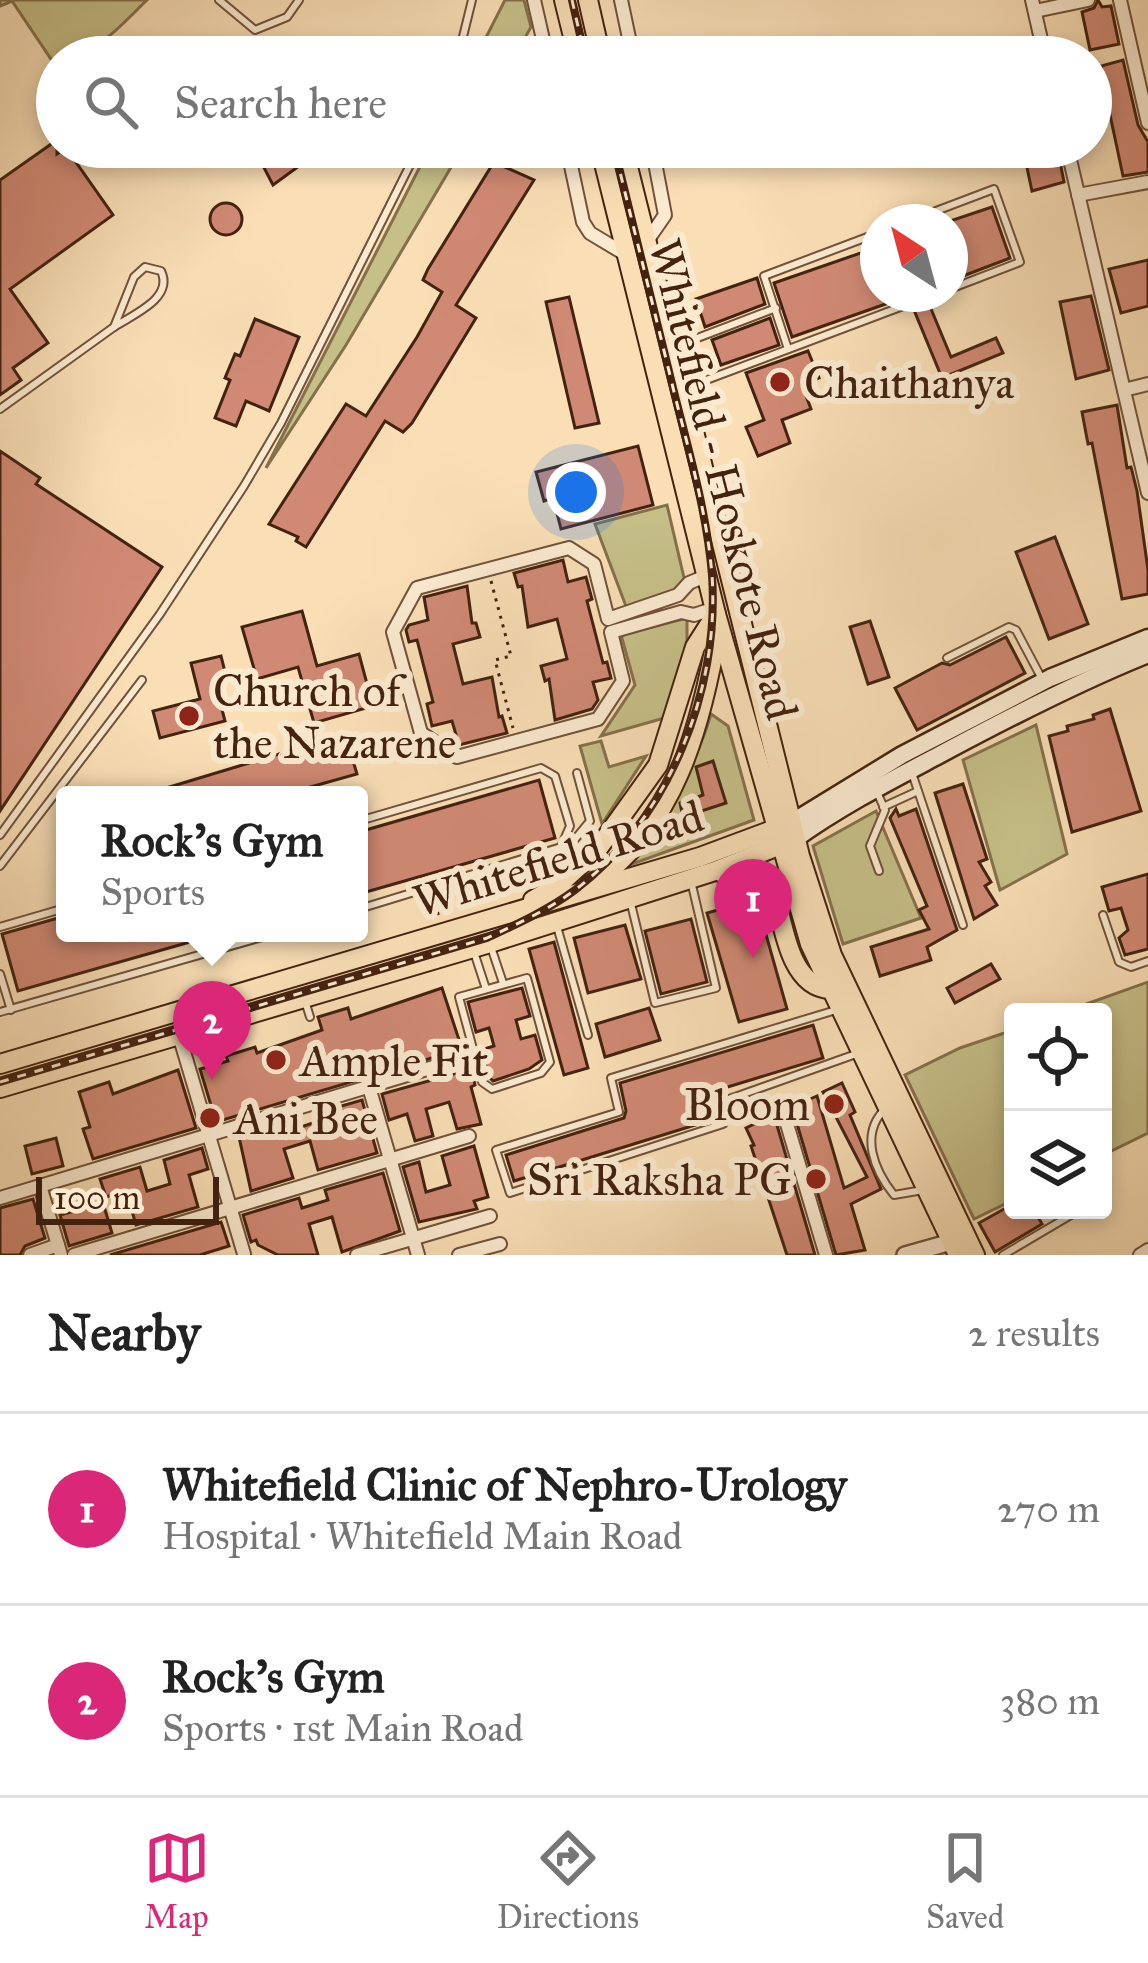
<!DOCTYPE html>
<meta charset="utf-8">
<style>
:root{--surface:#fff;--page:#f6f6f6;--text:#222;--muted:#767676;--line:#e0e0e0;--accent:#db2777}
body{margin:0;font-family:"IM FELL Great Primer",serif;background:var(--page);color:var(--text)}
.controls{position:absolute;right:36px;bottom:36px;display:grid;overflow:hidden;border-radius:12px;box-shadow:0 6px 18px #0003}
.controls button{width:108px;height:108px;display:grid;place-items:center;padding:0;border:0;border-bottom:3px solid var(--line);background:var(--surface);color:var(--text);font:60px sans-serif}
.compass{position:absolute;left:860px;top:204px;width:108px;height:108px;border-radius:50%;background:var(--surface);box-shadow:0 6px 18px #0003;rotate:324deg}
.scale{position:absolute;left:36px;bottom:30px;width:183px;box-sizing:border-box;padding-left:12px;border:6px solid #442210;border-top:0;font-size:33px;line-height:42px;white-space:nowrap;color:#442210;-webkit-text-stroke:9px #fbead0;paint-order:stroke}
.you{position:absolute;left:576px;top:492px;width:42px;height:42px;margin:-30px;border:9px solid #fff;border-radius:50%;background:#1a73e8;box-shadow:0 0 0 18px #1a73e833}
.badge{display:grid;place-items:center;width:78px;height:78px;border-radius:50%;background:var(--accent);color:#fff;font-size:39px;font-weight:700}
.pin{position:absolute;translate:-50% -99px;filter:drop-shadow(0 3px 6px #0008)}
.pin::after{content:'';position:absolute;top:63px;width:42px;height:36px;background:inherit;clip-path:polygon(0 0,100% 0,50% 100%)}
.popup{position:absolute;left:56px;top:786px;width:312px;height:156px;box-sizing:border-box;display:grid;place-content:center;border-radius:12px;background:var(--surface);filter:drop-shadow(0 3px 9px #0005);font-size:39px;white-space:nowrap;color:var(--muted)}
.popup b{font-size:45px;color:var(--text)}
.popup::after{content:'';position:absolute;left:50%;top:100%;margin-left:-24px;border:24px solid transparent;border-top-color:var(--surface)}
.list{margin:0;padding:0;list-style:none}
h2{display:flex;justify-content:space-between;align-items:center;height:156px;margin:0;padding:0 48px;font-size:51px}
h2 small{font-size:39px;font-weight:400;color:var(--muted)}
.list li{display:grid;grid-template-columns:78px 1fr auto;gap:36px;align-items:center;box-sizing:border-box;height:192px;padding:0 48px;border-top:3px solid var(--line)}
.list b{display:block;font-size:45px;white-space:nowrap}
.list p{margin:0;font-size:39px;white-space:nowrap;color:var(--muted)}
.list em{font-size:39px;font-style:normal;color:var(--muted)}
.icon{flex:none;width:66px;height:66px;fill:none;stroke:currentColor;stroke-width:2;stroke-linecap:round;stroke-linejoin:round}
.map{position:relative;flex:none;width:1148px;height:1255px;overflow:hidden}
.search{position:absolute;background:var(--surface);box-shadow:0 6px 18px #0003;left:36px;right:36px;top:36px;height:132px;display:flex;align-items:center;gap:30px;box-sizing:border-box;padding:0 42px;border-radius:66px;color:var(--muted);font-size:45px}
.sheet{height:540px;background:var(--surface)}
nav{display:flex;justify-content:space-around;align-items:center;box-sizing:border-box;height:168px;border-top:3px solid var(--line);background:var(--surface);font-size:33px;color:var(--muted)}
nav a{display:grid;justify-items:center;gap:6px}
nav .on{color:var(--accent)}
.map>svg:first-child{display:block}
.green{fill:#c6bf88;stroke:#85704c;stroke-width:3}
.building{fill:#d08974;stroke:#442210;stroke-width:3}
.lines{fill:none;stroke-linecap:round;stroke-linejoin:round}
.service-casing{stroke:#71513a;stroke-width:10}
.minor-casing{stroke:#71513a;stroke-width:16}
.tertiary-casing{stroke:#71513a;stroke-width:20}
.secondary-casing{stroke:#442210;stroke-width:21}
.primary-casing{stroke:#442210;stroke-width:22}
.path{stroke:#442210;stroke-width:3;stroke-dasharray:3 6;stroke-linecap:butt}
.service{stroke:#fbead0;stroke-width:6}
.minor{stroke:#fbead0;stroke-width:12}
.tertiary{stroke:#fbead0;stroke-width:15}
.secondary{stroke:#fbead0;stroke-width:16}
.primary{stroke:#f9deb6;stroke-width:18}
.rail-casing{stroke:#442210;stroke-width:8}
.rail{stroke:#fbead0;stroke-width:3;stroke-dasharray:9;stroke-linecap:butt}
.poi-dot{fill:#8f2418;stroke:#fbead0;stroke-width:4.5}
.labels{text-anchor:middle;stroke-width:12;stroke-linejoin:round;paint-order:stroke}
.poi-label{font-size:45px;fill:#442210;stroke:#fbead0;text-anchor:start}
.street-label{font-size:45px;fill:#442210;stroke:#fbead0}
</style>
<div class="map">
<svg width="1148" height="1255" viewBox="0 0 1148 1255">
<rect width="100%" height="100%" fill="#f9deb6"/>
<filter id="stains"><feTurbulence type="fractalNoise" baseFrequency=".00167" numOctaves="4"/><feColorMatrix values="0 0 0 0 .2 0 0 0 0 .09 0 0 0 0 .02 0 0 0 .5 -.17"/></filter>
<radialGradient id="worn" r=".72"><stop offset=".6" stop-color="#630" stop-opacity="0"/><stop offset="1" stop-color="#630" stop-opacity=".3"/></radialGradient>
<g class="green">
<path d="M0 0H147C120 26 96 57 57 57V68L12 1 0 6Z"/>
<polygon points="505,0 524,0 531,27 514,57 476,57"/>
<polygon points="430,147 463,147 346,345 266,468"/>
<polygon points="667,505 685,582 670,596 627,609 595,524"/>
<polygon points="687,618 687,641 668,717 601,736 635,685 621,635"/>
<path d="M711 714 728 726 754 820 624 867C660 818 694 773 711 714Z"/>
<polygon points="1036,725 1067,854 1000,890 963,760"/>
<polygon points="601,741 609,767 646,756 602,824 580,746"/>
<polygon points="876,811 921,918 843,944 813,846"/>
<polygon points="1148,982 1148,1133 1103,1155 1103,1012 1064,1012"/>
<polygon points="1013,1030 1013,1200 974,1219 905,1075 960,1048"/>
</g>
<g class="building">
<polygon points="1098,0 1102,7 1111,6 1119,44 1090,50 1082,12 1094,8"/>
<polygon points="1123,60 1138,125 1148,142 1148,172 1123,176 1109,110 1091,115 1091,96 1106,92 1101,66"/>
<polygon points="57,140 57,154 66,148 113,215 10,289 48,343 13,368 21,380 0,395 0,180"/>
<polygon points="278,147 325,147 273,185 260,160"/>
<polygon points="1032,147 1057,147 1064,182 1032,191 1023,149"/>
<polygon points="497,157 507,164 505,167 534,180 456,305 476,318 412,423 403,432 385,421 306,547 296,541 298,537 269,524 346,404 366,416 417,337 442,292 423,280 428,269"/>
<circle cx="226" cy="219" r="16"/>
<polygon points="992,207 1010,258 950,281 950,221"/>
<polygon points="878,247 878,294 914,294 792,337 774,283"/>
<polygon points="1148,260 1148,306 1121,313 1109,269"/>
<polygon points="757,278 765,304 705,327 696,299"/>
<polygon points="1091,296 1109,370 1076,379 1060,302"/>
<polygon points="569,297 599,423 575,428 546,302"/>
<polygon points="929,304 951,357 996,338 1003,353 942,378 914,310"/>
<polygon points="770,318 779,345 721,365 712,340"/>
<polygon points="255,319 299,337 269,411 246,401 236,426 215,418 230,380 225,378 235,354 240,356"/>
<polygon points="808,351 819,378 802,385 811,409 782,420 790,443 758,456 746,427 764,420 746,373"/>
<polygon points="1117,405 1127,468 1131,467 1137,491 1148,570 1148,594 1122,599 1092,443 1088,444 1082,412"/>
<polygon points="638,446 653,505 561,529 553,498 544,501 536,472"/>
<polygon points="0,451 40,478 36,484 162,567 0,811"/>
<polygon points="1055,537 1088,624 1049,639 1016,552"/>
<polygon points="563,560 568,582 586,577 592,599 587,601 603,663 607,662 611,678 593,682 598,700 592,709 555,720 549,679 545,681 541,666 567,659 557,619 528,627 522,586 518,587 514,573"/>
<polygon points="467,586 472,623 476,623 480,637 453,644 463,684 492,677 499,717 502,716 507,733 459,745 452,721 432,726 427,704 433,702 417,640 409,642 406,630 409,625 428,620 424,597"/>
<polygon points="302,611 317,666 359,654 373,706 314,723 298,667 257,679 242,627"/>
<polygon points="870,621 889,677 868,684 850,627"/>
<polygon points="1006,637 1025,673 917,730 895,688 942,663 950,665"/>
<polygon points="221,656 226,676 214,679 225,721 160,738 153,711 200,699 191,663"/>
<polygon points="1110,709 1141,811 1072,832 1049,736 1068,731 1067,726 1094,719 1093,715"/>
<polygon points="345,734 357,774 282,795 143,795"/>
<polygon points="713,761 726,803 683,817 680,803 703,795 696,767"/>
<polygon points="539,780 555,838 359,894 359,832"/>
<polygon points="963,784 987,859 979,862 991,882 985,886 997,905 974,919 935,793"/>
<polygon points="896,809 899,816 916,809 957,930 927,947 931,960 880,976 871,947 929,929 919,910 927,906 890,818"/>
<polygon points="1148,874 1148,949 1125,955 1119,938 1128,930 1121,908 1109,911 1102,887"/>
<polygon points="756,899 787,1009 739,1022 707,913"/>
<polygon points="65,916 65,933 211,936 18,991 2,934"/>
<polygon points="691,919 707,982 661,994 645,931"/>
<polygon points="625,925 641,979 588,993 574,938"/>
<polygon points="554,942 588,1068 564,1075 529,949"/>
<polygon points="991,964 1000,979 955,1003 947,988"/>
<polygon points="442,988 462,1049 216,1122 200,1069 228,1061 226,1056 255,1047 257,1053 322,1030 318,1017 348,1008 351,1019"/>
<polygon points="522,988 530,1016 516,1020 521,1039 535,1035 542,1060 529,1069 493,1081 489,1077 481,1050 494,1046 489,1028 476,1032 468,1002"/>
<polygon points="649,1008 660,1040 605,1057 596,1024"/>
<polygon points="813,1025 823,1058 698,1096 705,1122 514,1181 506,1155 624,1118 626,1111 620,1083"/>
<polygon points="471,1069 475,1085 471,1087 481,1124 457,1129 449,1102 426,1109 433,1136 415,1141 407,1114 389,1120 382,1094"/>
<polygon points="178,1070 196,1128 93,1159 83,1129 90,1127 79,1092 109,1082 113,1094"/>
<polygon points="842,1083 855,1112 850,1115 881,1189 851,1204 865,1250 836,1255 792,1107 817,1096 844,1188 867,1177 823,1092"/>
<polygon points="362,1100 377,1153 318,1170 310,1141 284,1149 293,1178 251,1191 239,1137 280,1124 283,1133 319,1121 317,1113"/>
<polygon points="773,1115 774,1115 815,1255 787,1255 751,1146 754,1145 746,1128"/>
<polygon points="56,1138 63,1166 32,1174 25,1146"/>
<polygon points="474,1146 488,1197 474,1201 477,1209 419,1222 403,1167 419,1162 426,1192 450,1185 442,1156"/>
<polygon points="202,1148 208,1169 189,1175 198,1207 136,1225 126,1190 106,1197 100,1179 140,1167 147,1191 170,1184 164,1160"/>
<polygon points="383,1173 400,1231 342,1252 332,1217 309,1224 318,1255 278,1255 258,1245 256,1240 251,1242 243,1215 299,1198 302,1208 328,1200 325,1190"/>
<polygon points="33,1199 45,1238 25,1246 20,1255 0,1255 0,1208"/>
<polygon points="103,1203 112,1233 69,1246 60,1215"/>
<polygon points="1013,1204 1013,1210 1034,1210 1042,1224 995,1252 979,1223"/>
<polygon points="221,1222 229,1246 200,1255 110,1255"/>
</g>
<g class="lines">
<defs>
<g id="service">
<polyline points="219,0 255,30 287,17 299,0"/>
<polyline points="458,57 472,0"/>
<polyline points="907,222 994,189 1020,262 950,289"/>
<path d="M145 267 161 271C174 298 134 314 114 327L134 277Z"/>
<polyline points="679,345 776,308"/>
<polyline points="788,349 764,276 878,233"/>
<polyline points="685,388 935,294"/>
<polyline points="0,409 114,327"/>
<polyline points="947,658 1009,627 1016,630 1042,679"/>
<polyline points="912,773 963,925"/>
<polyline points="877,792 885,810 870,846 879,871"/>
<polyline points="883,807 918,791"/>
<polyline points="359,821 541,768 555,776 570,826 560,849"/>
<polyline points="0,835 160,614 244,486 281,423 419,147"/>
<polyline points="0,866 142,680"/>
<polyline points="631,904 655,1003 716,988 691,881"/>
<polyline points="359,909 571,844 590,821 577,773"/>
<polyline points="1103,915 1119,962 1131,967 1148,961"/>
<polyline points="556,923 588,1035"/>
<polyline points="0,927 65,908"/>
<polyline points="491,947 503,983"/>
<polyline points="474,952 486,989"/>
<polyline points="0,974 11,1010"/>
<polygon points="527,978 550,1062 541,1073 492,1089 482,1082 459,997"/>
<polyline points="305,1001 310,1017"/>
<polyline points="836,1010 611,1078 619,1112 496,1150 510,1193 723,1124 718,1103 856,1054"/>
<polyline points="0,1012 276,933"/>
<path d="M884 1110C860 1135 874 1170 894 1195L923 1190"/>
<polyline points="1003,1255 1071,1215"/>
</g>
<g id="minor">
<polyline points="534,0 547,57"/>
<polyline points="621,0 633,57"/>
<polyline points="1032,0 1045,57"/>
<polyline points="1120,0 1148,123"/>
<polyline points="1035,11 1088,0"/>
<polyline points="567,147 583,222 590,233 625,254"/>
<polyline points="1067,147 1148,493"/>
<polyline points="1078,195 1148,182"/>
<polyline points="647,241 665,215 652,147"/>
<polyline points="1124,390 1148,384"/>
<polyline points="708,575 689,583 678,595 608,619 594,564 569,548 417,588 393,632 421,733 457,757 598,719 623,681 611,632 681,612 694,615 715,608"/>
<polyline points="179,1035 244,1254"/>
<polyline points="369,1087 418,1255"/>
<polyline points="784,1114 826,1255"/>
<polyline points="40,1186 58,1245"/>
<polyline points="0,1198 460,1059"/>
<polyline points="30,1255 58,1245 61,1255"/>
<polyline points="74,1255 469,1136"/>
<polyline points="357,1255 490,1216"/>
<polyline points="459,1255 500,1244"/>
<polyline points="1140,1255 1148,1250"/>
</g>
<polyline id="tertiary" points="905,1255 951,1242"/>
<g id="secondary">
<polyline points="791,823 902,755 1050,678 1148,638"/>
<path d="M795 839C841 806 890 781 939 755 1008 718 1076 683 1148 654"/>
</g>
<g id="primary">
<polyline points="564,0 578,57"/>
<polyline points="588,0 601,57"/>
<polyline points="600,147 716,614 810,944 958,1255"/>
<polyline points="623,147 800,856 832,955 975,1255"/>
<path d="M720 872 772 882C782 916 787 987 830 989"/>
<path d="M589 886C675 830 702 723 718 629"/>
<polyline points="533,900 556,887 597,850 658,765 695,647 716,614"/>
<polyline points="0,1064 700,857 786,825"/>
<polyline points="0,1088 490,943 715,871 791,841"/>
</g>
</defs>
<use href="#service" class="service-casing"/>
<use href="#minor" class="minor-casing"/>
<use href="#tertiary" class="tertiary-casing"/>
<use href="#secondary" class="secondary-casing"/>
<use href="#primary" class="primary-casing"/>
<g class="path">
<polyline points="491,581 511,656 495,660 513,728"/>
<polyline points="432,895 440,920"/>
</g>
<use href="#service" class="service"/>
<use href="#minor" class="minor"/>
<use href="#tertiary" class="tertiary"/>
<use href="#secondary" class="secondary"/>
<use href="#primary" class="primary"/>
<defs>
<g id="rail">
<polyline points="572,0 585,57"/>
<path d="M0 1082 487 938C517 924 548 910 575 890 669 818 720 691 712 575 707 514 690 455 675 396 655 313 634 230 614 147"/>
</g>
</defs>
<use href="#rail" class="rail-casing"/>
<use href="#rail" class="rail"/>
</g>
<g class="poi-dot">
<circle cx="780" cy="382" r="12"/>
<circle cx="189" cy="716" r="12"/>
<circle cx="276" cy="1060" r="12"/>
<circle cx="834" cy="1104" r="12"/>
<circle cx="210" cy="1118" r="12"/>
<circle cx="816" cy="1179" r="12"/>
</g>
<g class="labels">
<g class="poi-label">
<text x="804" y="398">Chaithanya</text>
<text x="213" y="706">Church of<tspan x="213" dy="52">the Nazarene</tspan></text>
<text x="300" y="1076">Ample Fit</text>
<text x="810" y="1120" text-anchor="end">Bloom</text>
<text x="234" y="1134">Ani Bee</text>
<text x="792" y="1195" text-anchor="end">Sri Raksha PG</text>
</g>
<g class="street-label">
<text transform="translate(724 479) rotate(76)" y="16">Whitefield - Hoskote Road</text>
<text transform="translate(558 858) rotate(-17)" y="16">Whitefield Road</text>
</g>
</g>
<rect width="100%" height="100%" filter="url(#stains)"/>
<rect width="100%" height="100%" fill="url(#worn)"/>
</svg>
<div class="controls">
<button><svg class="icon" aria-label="locate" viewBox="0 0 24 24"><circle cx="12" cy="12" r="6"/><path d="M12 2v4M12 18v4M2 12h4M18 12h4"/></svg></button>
<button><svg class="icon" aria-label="layers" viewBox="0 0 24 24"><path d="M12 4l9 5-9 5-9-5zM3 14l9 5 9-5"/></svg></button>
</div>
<svg class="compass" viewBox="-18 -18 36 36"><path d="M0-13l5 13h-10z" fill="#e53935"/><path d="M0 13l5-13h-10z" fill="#767676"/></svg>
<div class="scale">100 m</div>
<div class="you"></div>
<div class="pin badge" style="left:753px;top:958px">1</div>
<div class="pin badge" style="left:212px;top:1080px">2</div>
<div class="popup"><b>Rock's Gym</b>Sports</div>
<div class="search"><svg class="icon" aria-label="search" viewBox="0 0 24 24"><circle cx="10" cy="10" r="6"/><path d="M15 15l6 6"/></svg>Search here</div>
</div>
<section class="sheet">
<h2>Nearby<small>2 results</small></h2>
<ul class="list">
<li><span class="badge">1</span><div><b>Whitefield Clinic of Nephro-Urology</b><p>Hospital · Whitefield Main Road</p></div><em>270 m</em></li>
<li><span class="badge">2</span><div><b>Rock's Gym</b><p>Sports · 1st Main Road</p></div><em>380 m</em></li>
</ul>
</section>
<nav>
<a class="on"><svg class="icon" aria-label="map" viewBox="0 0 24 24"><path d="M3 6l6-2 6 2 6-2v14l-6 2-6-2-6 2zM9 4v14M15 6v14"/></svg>Map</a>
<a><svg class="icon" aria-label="directions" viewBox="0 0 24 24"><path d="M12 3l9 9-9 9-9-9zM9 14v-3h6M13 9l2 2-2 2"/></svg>Directions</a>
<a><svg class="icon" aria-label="saved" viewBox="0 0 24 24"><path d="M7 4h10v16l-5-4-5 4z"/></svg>Saved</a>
</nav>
